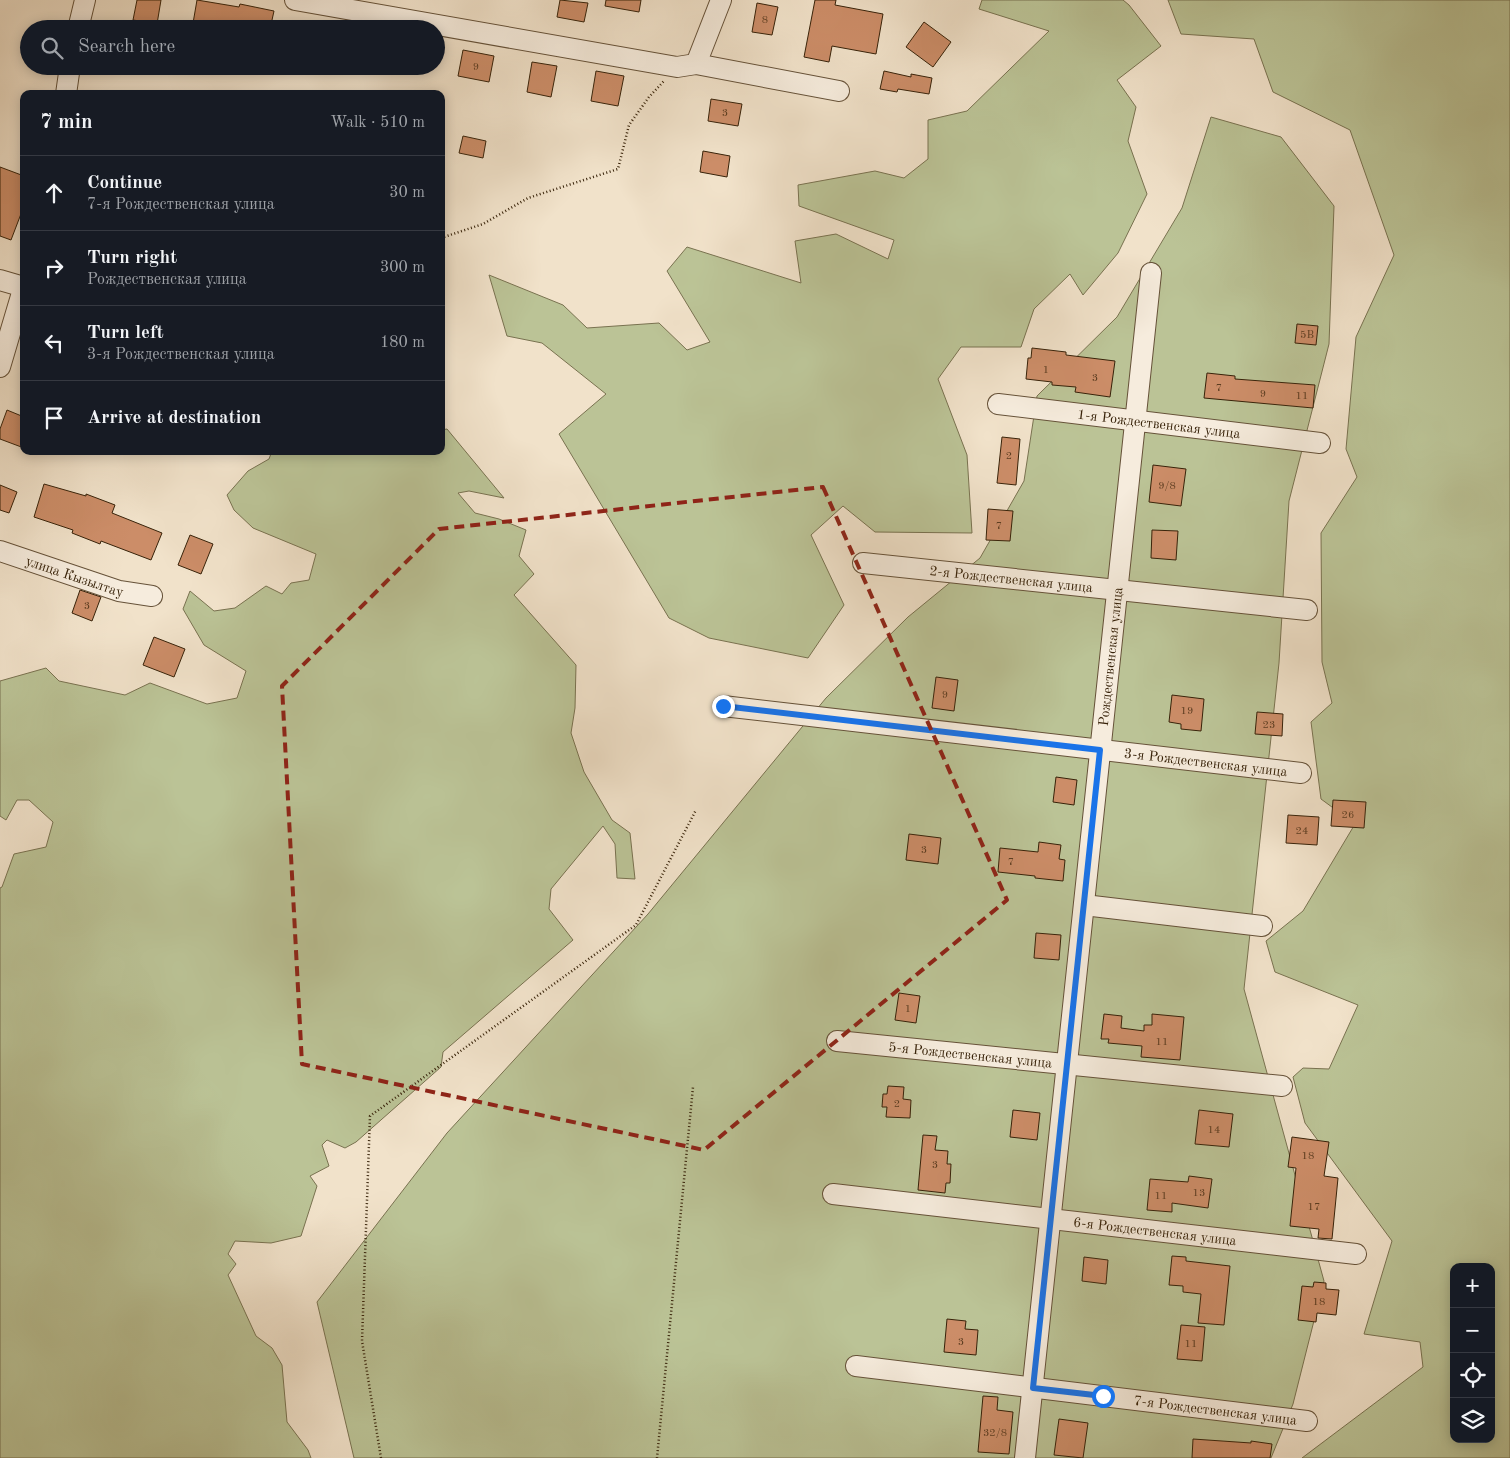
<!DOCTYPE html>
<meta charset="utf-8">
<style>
:root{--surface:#171b24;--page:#242831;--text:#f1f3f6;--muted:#9ea1a6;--line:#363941}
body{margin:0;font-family:"Old Standard TT",serif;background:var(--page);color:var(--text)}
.controls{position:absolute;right:15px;bottom:15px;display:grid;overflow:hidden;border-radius:10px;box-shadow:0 2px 12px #0003}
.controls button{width:45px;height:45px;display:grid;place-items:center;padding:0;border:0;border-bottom:1px solid var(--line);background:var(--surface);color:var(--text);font:25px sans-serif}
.stop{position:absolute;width:15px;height:15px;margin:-11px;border:4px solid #1a73e8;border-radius:50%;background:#fff}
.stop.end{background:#1a73e8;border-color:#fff;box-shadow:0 1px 5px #0008}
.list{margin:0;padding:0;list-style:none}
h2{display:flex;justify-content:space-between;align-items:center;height:65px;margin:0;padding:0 20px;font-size:21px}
h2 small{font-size:16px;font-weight:400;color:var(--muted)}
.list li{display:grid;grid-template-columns:32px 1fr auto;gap:15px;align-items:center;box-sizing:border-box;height:75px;padding:0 20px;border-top:1px solid var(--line)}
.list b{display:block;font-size:19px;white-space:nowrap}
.list p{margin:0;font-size:16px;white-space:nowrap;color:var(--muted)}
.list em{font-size:16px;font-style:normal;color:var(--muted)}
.icon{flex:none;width:28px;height:28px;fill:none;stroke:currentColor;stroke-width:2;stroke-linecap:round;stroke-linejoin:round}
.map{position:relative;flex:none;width:1510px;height:1458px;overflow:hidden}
.search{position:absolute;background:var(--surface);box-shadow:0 2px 12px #0003;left:20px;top:20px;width:425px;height:55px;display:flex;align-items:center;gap:12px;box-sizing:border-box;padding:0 18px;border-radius:28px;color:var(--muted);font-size:19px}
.panel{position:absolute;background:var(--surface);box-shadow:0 2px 12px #0003;left:20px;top:90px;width:425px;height:365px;border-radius:10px}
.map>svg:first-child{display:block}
.green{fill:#bbc396;stroke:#797250;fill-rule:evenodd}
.building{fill:#cc8d68;stroke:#372209}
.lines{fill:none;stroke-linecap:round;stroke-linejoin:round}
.minor-casing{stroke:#665239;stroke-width:22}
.path{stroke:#372209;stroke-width:2.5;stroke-dasharray:1 2.5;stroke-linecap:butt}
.minor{stroke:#f6ecdd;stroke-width:20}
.route{stroke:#1a73e8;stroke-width:6}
.marked{fill:none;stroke:#8f2418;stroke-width:4;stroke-dasharray:10 6;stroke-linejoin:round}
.labels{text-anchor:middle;stroke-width:4;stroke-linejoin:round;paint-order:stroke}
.number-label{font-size:11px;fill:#5c3d21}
.street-label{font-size:14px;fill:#372209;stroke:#f6ecdd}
</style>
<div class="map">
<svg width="1510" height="1458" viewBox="0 0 1510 1458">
<rect width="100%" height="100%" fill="#f1e2ca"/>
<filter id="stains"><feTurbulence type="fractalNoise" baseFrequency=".004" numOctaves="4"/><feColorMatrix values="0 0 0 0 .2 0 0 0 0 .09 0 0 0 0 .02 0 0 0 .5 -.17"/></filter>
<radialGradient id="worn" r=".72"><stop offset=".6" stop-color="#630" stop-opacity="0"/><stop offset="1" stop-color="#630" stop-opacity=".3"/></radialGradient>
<g class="green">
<polygon points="982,0 1123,0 1129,5 1161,46 1117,80 1136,107 1128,141 1147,194 1118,253 1083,295 1070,274 1034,309 1021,347 961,347 938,379 967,455 972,533 875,532 843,506 811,535 844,605 808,658 709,638 669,618 559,434 606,394 542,343 507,336 489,275 563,305 587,328 659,323 687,350 710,342 667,271 687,247 801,283 795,241 836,234 888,259 894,240 799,206 798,185 875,171 904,178 928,159 928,120 967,111 1049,31 979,9"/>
<path d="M1168 0H1510V1458H1302L1423 1367 1420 1342 1364 1334 1392 1241 1305 1123 1293 1077 1303 1068 1329 1069 1358 1005 1275 972 1266 941 1303 911 1355 824 1321 799 1311 722 1332 703 1322 662 1321 533 1357 477 1346 449 1356 337 1394 255 1350 130 1273 92 1254 39 1181 34ZM1454 1267H1491V1439H1454Z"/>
<polygon points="1211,117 1281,137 1334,206 1329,344 1289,501 1279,663 1244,989 1324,1281 1293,1404 1271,1458 354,1458 317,1302 447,1133 648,914 826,698 908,617 980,558 1024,481 1037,396 1117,317 1182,208"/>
<polygon points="447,429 504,498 469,491 458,493 475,513 499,519 526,530 519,556 534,574 514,595 576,665 575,708 571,733 584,772 612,820 630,833 635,879 617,878 615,844 603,826 551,889 549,909 573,940 443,1052 441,1067 356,1142 345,1148 327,1140 322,1145 329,1166 310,1176 317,1186 301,1236 271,1243 235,1241 228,1254 236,1264 228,1275 256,1336 272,1348 282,1365 287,1422 308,1450 311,1458 0,1458 0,888 2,887 14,854 46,847 53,822 29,800 17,800 6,820 0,816 0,681 46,668 59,681 125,695 150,683 207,704 237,698 246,671 204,645 183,609 190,591 214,611 235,608 266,586 282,594 291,583 309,580 316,554 253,528 234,510 227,495 248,471 269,459 272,451 397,453 400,451 441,451 441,430"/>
</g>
<g class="building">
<polygon points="137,0 161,0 157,24 133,20"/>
<polygon points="197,0 239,7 240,4 274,11 270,29 192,29"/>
<polygon points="560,0 588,3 584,22 557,17"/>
<polygon points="606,0 641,0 639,12 605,6"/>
<polygon points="815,0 836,0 835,5 883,14 876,54 832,46 829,62 804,57"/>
<polygon points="757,3 778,7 772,35 752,32"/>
<polygon points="924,22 951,42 933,67 906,47"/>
<polygon points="463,50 494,56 489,82 458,76"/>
<polygon points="532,62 557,66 551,97 527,92"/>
<polygon points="596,71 624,76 618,106 591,101"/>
<polygon points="884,71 911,77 911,74 932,78 929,94 898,89 897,92 880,89"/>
<polygon points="711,99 742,104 738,126 708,121"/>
<polygon points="463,136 486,141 483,158 459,153"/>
<polygon points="703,151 730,156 727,177 700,172"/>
<polygon points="0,167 24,176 24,206 11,240 0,236"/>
<polygon points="1297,324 1318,326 1316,345 1295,343"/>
<polygon points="1032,348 1066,352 1066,355 1115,361 1110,397 1075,392 1076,387 1052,385 1052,382 1026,379 1028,358 1031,358"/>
<polygon points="1207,373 1235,376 1235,379 1315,385 1313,408 1204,398"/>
<polygon points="7,410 24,417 24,448 0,439 0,429"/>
<polygon points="1002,437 1020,439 1016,485 997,483"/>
<polygon points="1153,465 1186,469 1181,506 1149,502"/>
<polygon points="44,484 86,496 86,494 115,505 112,513 162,533 151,560 101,541 100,544 72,533 73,530 34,517"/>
<polygon points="0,485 17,492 9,513 0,510"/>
<polygon points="988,509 1013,511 1010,541 986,540"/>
<polygon points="1152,530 1178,531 1176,560 1151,558"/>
<polygon points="190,535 213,544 201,574 178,565"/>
<polygon points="80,590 101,597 92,621 72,613"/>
<polygon points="154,637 185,649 174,677 143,665"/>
<polygon points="936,677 958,680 954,711 932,708"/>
<polygon points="1172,695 1204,699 1201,731 1181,729 1181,724 1169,722"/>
<polygon points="1257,712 1283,714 1282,736 1255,734"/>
<polygon points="1056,777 1077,780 1074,805 1053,802"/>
<polygon points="1333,800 1366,802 1364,828 1331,826"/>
<polygon points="1288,815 1319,817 1317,845 1286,843"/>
<polygon points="909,834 941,838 938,864 906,860"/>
<polygon points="1039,842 1061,845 1059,859 1065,860 1063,881 1035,878 1035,876 998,872 1000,848 1038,852"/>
<polygon points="1036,933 1061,935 1059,960 1034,958"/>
<polygon points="899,993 920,996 916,1023 895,1020"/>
<polygon points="1104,1014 1122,1016 1121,1028 1144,1031 1144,1025 1152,1025 1152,1014 1184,1017 1180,1060 1141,1057 1142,1046 1108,1043 1109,1039 1101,1039"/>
<polygon points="888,1086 904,1087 903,1099 911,1100 910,1118 886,1117 887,1107 882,1107 883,1094 887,1094"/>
<polygon points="1013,1110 1040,1113 1037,1140 1010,1137"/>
<polygon points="1199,1110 1233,1114 1229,1147 1195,1144"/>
<polygon points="923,1135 937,1136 935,1150 948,1151 947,1164 951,1164 950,1183 946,1183 945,1193 918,1190"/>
<polygon points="1292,1137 1329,1142 1324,1176 1338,1178 1332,1239 1318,1238 1319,1229 1290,1226 1296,1168 1288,1167"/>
<polygon points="1189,1176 1212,1179 1208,1208 1172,1203 1172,1212 1147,1210 1150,1179 1188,1182"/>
<polygon points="1172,1256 1186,1257 1186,1261 1230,1266 1224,1325 1198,1323 1201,1294 1183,1292 1183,1286 1169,1285"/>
<polygon points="1084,1257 1108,1260 1106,1284 1082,1281"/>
<polygon points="1314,1282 1326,1283 1326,1289 1339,1290 1336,1315 1317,1313 1316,1322 1298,1320 1302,1286 1313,1287"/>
<polygon points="947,1319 966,1321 965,1329 978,1330 976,1355 944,1352"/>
<polygon points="1181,1325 1205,1327 1202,1361 1177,1359"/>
<polygon points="983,1396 998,1397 997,1410 1013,1412 1009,1454 978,1452"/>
<polygon points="1059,1419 1088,1423 1083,1458 1054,1455"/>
<polygon points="1193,1439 1251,1443 1251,1441 1272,1444 1270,1458 1192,1458"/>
</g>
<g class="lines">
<defs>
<g id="minor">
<polyline points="295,0 677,67 696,64 839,91"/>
<polyline points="78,29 85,0"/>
<polyline points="696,64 721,0"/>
<polyline points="66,94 70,66"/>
<polyline points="0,280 24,287"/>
<polyline points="0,367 24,286"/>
<path id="s1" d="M998 404 1320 443"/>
<path id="s2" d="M0 551 119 591 152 596"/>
<path id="s3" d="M863 563 1307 610"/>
<path id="s4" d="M723 706 1301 773"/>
<polyline points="1084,905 1262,926"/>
<path id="s5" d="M837 1041 1282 1086"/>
<path id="s6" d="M833 1194 1356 1254"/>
<path id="s7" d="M856 1366 1307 1421"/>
<path id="s8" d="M1025 1458 1151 273"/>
</g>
</defs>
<use href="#minor" class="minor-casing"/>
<g class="path">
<polyline points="441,238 483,224 528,198 618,169 629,125 649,97 664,81"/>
<polyline points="381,1458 362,1341 370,1116 636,925 696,810"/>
<polyline points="657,1458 693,1087"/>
</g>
<use href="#minor" class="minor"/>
</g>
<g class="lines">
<polyline class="route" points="723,706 1100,750 1033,1388 1103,1396"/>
</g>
<path class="marked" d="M823 487 1007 900 704 1150 302 1064 282 686 439 529Z"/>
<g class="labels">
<g class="number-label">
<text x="765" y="23">8</text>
<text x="476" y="70">9</text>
<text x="725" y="116">3</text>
<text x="1307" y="338">5В</text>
<text x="1046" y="373">1</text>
<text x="1095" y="381">3</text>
<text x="1219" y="391">7</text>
<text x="1263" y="397">9</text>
<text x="1302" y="399">11</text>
<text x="1009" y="459">2</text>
<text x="1167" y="489">9/8</text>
<text x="999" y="529">7</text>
<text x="87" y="609">3</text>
<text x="945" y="698">9</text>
<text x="1187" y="714">19</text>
<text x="1269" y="728">23</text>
<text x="1348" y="818">26</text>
<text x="1302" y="834">24</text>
<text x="924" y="853">3</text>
<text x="1011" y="865">7</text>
<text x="908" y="1012">1</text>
<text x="1162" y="1045">11</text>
<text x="897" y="1107">2</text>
<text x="1214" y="1133">14</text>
<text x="1308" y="1159">18</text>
<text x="935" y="1168">3</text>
<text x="1199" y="1196">13</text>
<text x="1161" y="1199">11</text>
<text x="1314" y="1210">17</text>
<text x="1319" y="1305">18</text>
<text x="961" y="1345">3</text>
<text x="1191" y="1347">11</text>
<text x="995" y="1436">32/8</text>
</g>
<g class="street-label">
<text dy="5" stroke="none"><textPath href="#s1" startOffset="162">1-я Рождественская улица</textPath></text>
<text dy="5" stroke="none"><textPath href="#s2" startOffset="79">улица Кызылтау</textPath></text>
<text dy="5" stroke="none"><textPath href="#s3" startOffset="149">2-я Рождественская улица</textPath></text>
<text dy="5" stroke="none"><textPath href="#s8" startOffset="806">Рождественская улица</textPath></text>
<text dy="5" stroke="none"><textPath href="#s4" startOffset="486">3-я Рождественская улица</textPath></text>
<text dy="5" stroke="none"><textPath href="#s5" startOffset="134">5-я Рождественская улица</textPath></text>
<text dy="5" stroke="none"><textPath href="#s6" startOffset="324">6-я Рождественская улица</textPath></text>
<text dy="5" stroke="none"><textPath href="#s7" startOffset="362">7-я Рождественская улица</textPath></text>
</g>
</g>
<rect width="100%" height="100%" filter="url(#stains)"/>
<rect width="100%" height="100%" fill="url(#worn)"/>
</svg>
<div class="controls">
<button>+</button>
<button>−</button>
<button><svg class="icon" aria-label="locate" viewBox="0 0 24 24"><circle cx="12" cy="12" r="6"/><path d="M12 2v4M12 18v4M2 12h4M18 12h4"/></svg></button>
<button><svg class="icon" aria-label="layers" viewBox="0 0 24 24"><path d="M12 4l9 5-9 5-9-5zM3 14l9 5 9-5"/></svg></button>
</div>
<div class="stop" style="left:1103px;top:1396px"></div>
<div class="stop end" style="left:723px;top:706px"></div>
<div class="search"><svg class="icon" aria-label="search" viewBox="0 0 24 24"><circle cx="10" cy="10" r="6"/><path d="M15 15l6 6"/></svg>Search here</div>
<section class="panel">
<h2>7 min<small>Walk · 510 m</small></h2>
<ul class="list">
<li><svg class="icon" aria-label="ahead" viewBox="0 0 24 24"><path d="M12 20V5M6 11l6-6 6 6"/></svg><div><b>Continue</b><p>7-я Рождественская улица</p></div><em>30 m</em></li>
<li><svg class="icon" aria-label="right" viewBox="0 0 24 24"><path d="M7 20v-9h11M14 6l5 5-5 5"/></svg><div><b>Turn right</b><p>Рождественская улица</p></div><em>300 m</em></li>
<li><svg class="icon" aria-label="left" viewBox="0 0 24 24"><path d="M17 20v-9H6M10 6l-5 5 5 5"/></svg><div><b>Turn left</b><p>3-я Рождественская улица</p></div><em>180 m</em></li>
<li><svg class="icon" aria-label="arrive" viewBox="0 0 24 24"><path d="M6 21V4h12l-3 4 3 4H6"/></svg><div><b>Arrive at destination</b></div></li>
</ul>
</section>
</div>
